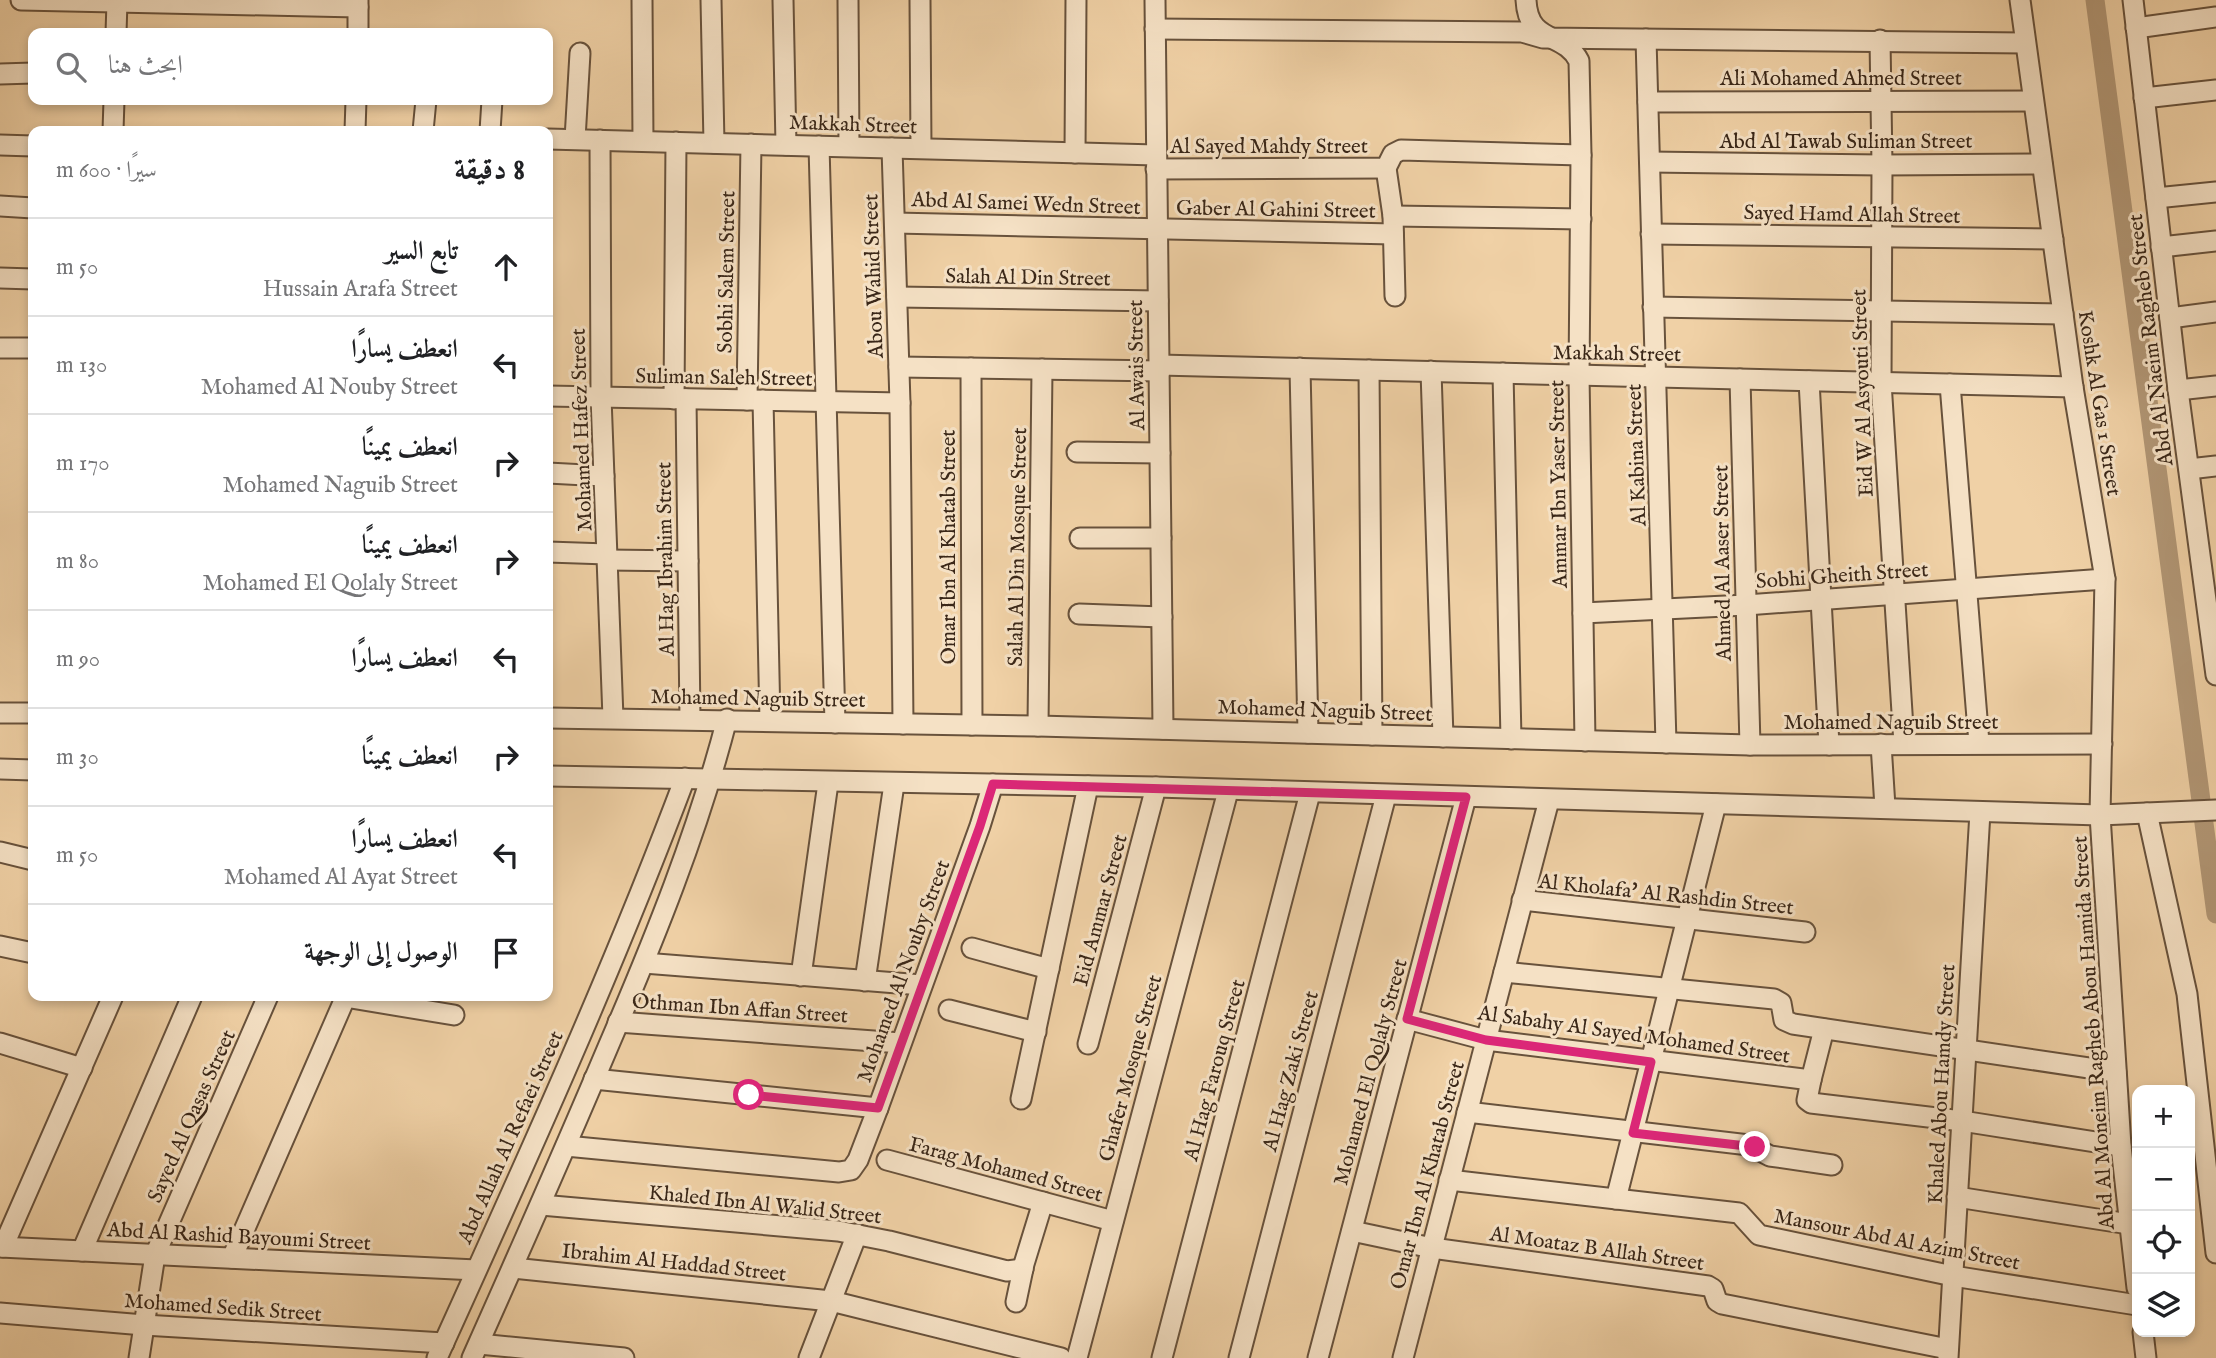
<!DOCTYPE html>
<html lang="ar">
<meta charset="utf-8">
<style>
:root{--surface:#fff;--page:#f2f2f2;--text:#202124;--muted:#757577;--line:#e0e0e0}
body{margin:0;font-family:"IM FELL English",Amiri,serif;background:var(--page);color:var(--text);direction:rtl}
.controls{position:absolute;right:21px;bottom:21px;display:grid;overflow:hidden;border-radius:14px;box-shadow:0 4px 10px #0003}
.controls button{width:63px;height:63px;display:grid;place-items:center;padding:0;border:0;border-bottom:2px solid var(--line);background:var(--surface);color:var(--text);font:35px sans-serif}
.stop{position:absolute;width:21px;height:21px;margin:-16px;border:5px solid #db2777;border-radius:50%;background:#fff}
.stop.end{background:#db2777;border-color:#fff;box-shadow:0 2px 7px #0008}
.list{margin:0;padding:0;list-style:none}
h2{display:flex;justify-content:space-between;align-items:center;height:91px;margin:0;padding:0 28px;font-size:30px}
h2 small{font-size:23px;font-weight:400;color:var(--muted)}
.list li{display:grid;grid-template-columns:46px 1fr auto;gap:21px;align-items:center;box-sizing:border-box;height:98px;padding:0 28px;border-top:2px solid var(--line)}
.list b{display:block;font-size:26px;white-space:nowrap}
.list p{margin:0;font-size:23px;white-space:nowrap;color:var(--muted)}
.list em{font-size:23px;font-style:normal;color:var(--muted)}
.icon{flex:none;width:38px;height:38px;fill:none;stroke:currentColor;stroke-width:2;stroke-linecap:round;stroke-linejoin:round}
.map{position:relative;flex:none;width:2216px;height:1358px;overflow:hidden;direction:ltr}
.search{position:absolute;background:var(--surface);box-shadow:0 4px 10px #0003;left:28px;top:28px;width:525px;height:77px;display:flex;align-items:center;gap:18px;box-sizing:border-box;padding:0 24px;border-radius:14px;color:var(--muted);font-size:26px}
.panel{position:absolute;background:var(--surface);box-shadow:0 4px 10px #0003;left:28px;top:126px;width:525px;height:875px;border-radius:14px;direction:rtl}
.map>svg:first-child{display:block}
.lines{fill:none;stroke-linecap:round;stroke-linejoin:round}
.canal{stroke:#b29776;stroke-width:19}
.minor-casing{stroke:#68523c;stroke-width:23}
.minor{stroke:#f5e1c5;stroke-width:19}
.route{stroke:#db2777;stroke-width:9}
.labels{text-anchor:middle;stroke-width:6;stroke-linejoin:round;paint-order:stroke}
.street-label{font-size:21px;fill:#3a2718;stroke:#f5e1c5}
</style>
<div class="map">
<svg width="2216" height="1358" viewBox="0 0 2216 1358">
<rect width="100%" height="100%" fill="#f0d1a6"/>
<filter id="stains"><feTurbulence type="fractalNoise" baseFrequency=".00286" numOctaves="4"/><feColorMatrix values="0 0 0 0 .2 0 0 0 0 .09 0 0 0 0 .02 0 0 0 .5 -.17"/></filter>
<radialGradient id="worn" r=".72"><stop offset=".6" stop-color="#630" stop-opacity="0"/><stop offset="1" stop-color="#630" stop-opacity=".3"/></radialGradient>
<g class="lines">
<polyline class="canal" points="2095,0 2216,914"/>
<defs>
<g id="minor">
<polyline points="21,0 358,7"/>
<polyline points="642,0 643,141"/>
<polyline points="711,0 714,143"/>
<polyline points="783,0 786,145"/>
<polyline points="848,0 849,146"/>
<polyline points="920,0 921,148"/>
<polyline points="1155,0 1163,729"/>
<path d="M1526 0C1528 45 1564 31 1579 61L1581 155 1579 375 1585 741"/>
<polyline points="2020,0 2073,387 2105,579 2100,815 2121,1146 2137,1288"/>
<polyline points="2133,0 2178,390 2216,675"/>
<polyline points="2136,28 2216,17"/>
<polyline points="1155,29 1522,32 1543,38 2025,43"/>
<polyline points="116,33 117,2"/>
<polyline points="358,33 358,0"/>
<polyline points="1646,39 1666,743"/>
<polyline points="1880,40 1882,165 1881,382 1904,744"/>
<polyline points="0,74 33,73"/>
<polyline points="2144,98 2216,90"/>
<polyline points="1648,102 2033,101"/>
<polyline points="113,131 114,100"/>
<polyline points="355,131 356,100"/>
<polyline points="423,131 426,100"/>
<polyline points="490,131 492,100"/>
<polyline points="548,139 1156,155"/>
<polyline points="575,139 580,53"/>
<polyline points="600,140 601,397 613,718"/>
<polyline points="0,145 33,146"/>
<polyline points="819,146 835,723"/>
<polyline points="892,148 900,403 903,724"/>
<polyline points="1075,153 1076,0"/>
<polyline points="1650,162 1882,165 2042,164"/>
<polyline points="1386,168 1393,216 1395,296"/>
<polyline points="1156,169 1386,168 1393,154 1401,150 1581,155"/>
<polyline points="2156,198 2216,192"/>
<polyline points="0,206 33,208"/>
<polyline points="1393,216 1581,219"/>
<polyline points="895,223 1393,234"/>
<polyline points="1651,234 2053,239"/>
<polyline points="2161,247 2216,241"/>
<polyline points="0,278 33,279"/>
<polyline points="897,297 1158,301"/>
<polyline points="1653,307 2063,314"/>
<polyline points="2170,318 2216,312"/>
<polyline points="0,348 33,348"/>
<polyline points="1159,365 2073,387"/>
<polyline points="899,367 1160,371"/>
<polyline points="971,368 972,725"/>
<polyline points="1300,368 1308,733"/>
<polyline points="1369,370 1372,735"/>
<polyline points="1431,371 1443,737"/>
<polyline points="1503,373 1511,739"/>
<polyline points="1740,379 1750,745"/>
<polyline points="1809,381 1829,745"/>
<polyline points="1950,384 1979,743"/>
<polyline points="2178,390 2216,386"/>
<polyline points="548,396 900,403"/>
<polyline points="674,399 676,142"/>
<polyline points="686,399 690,719"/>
<polyline points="747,400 751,144"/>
<polyline points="763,400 770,721"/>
<polyline points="1077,452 1160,453"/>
<polyline points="2189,469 2216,466"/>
<polyline points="548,473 604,476"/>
<polyline points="1080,538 1161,538"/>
<polyline points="548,552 607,554"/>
<polyline points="607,560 688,561"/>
<polyline points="1583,613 1746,605 2105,579"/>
<polyline points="1079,614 1162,617"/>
<polyline points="0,713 33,713"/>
<polyline points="548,718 1038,726 1750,745 2102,744"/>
<polyline points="1038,726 1042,369"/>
<polyline points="1881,744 1885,807"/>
<polyline points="0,769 33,770"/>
<polyline points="548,776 1156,787 2100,815 2216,810"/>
<polyline points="2147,813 2187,994 2216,1253"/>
<polyline points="0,852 33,860"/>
<polyline points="1522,900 1805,932"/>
<polyline points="0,946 33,953"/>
<polyline points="972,948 1049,969"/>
<polyline points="644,963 922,985"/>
<polyline points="1504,972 1774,999 1781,1003 1784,1020 1793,1024 2116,1072"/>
<polyline points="801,976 828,783"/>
<polyline points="865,981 894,784"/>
<polyline points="345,997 454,1015"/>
<polyline points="949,1010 1036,1032"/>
<polyline points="1407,1019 1486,1040 1811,1080 1807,1100 1811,1103 1962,1121 2121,1146"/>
<polyline points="618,1022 901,1043"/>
<polyline points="0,1043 82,1068"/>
<polyline points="1088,1044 1156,787"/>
<polyline points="594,1079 878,1108"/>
<polyline points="1811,1080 1824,1029"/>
<polyline points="1021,1099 1088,786"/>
<polyline points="1467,1112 1749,1145 1770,1156 1832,1165"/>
<polyline points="566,1146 839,1172 851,1170 858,1160 878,1108 980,826 993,784"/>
<polyline points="887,1160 1113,1221"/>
<polyline points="1449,1180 1739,1213 1759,1235 1953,1276 2137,1305"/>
<polyline points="1957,1197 2129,1224"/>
<polyline points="1616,1199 1716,804"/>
<polyline points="541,1205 838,1231 889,1241 1007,1271 1023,1269"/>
<polyline points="1352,1231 1432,1248 1708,1286 1713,1289 1717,1301 1722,1304 1948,1349"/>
<polyline points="0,1247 476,1270"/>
<polyline points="3,1247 113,996"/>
<polyline points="82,1251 192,996"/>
<polyline points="232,1258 346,996"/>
<polyline points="513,1268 831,1301 1061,1358"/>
<polyline points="1016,1302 1024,1264 1043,1202"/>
<polyline points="0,1313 144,1325 444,1343"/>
<polyline points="2143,1332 2146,1358"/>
<polyline points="479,1344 624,1358"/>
<polyline points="139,1358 155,1255 268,996"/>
<path d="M437 1358C524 1166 611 975 685 778"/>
<path d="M472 1358C518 1255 564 1151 608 1047 654 940 698 832 727 719"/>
<polyline points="809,1358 857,1234"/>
<polyline points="1077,1358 1228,791"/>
<polyline points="1162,1358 1310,793"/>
<polyline points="1239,1358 1386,795"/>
<polyline points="1318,1358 1466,797"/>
<polyline points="1403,1358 1549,800"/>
<polyline points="1948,1358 1980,812"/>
</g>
</defs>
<use href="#minor" class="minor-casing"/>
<use href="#minor" class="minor"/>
</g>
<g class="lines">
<polyline class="route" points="749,1095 878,1108 980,826 993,784 1466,797 1407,1019 1486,1040 1651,1062 1633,1133 1755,1147"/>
</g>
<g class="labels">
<g class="street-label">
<text x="1841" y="85">Ali Mohamed Ahmed Street</text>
<text transform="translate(853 124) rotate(2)" y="7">Makkah Street</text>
<text x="1846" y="148">Abd Al Tawab Suliman Street</text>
<text x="1269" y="153">Al Sayed Mahdy Street</text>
<text transform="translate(1026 203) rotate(2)" y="7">Abd Al Samei Wedn Street</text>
<text transform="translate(1276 209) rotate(1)" y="7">Gaber Al Gahini Street</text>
<text transform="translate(1852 214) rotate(1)" y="7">Sayed Hamd Allah Street</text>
<text transform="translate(726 272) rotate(-89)" y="7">Sobhi Salem Street</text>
<text transform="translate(873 276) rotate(-92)" y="7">Abou Wahid Street</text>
<text transform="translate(1028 277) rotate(1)" y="7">Salah Al Din Street</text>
<text transform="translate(2150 340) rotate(-97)" y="7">Abd Al Naeim Ragheb Street</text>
<text transform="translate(1617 353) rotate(1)" y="7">Makkah Street</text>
<text transform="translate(1136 365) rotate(-91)" y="7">Al Awais Street</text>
<text transform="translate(724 377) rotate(1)" y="7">Suliman Saleh Street</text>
<text transform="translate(1862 393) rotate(-92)" y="7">Eid W Al Asyouti Street</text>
<text transform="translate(2100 403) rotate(81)" y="7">Koshk Al Gas 1 Street</text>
<text transform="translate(581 430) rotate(-92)" y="7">Mohamed Hafez Street</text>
<text transform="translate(1636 455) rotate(-92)" y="7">Al Kabina Street</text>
<text transform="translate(1558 484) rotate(-91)" y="7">Ammar Ibn Yaser Street</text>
<text transform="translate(948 547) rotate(-90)" y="7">Omar Ibn Al Khatab Street</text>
<text transform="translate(1017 547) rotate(-89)" y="7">Salah Al Din Mosque Street</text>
<text transform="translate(665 559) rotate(-91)" y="7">Al Hag Ibrahim Street</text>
<text transform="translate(1722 563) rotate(-91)" y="7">Ahmed Al Aaser Street</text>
<text transform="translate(1842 575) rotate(-4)" y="7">Sobhi Gheith Street</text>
<text transform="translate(758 698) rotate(1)" y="7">Mohamed Naguib Street</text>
<text transform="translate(1325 710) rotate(2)" y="7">Mohamed Naguib Street</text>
<text x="1891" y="729">Mohamed Naguib Street</text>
<text transform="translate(1666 894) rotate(6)" y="7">Al Kholafa' Al Rashdin Street</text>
<text transform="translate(1100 910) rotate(-75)" y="7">Eid Ammar Street</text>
<text transform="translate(903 971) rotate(-70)" y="7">Mohamed Al Nouby Street</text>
<text transform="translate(740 1008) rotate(4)" y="7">Othman Ibn Affan Street</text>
<text transform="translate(2093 1033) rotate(-94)" y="7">Abd Al Moneim Ragheb Abou Hamida Street</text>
<text transform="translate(1634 1034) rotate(8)" y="7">Al Sabahy Al Sayed Mohamed Street</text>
<text transform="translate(1130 1068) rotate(-75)" y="7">Ghafer Mosque Street</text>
<text transform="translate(1214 1070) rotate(-75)" y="7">Al Hag Farouq Street</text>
<text transform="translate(1290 1071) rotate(-75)" y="7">Al Hag Zaki Street</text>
<text transform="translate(1370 1072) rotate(-75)" y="7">Mohamed El Qolaly Street</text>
<text transform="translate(1941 1084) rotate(-87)" y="7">Khaled Abou Hamdy Street</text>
<text transform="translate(191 1116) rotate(-66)" y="7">Sayed Al Qasas Street</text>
<text transform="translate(510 1137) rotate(-66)" y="7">Abd Allah Al Refaei Street</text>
<text transform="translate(1006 1169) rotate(15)" y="7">Farag Mohamed Street</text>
<text transform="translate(1427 1175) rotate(-75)" y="7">Omar Ibn Al Khatab Street</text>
<text transform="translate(765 1204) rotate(6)" y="7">Khaled Ibn Al Walid Street</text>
<text transform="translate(239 1236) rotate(3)" y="7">Abd Al Rashid Bayoumi Street</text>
<text transform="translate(1897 1239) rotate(11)" y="7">Mansour Abd Al Azim Street</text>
<text transform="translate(1597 1248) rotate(8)" y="7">Al Moataz B Allah Street</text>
<text transform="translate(674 1262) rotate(6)" y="7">Ibrahim Al Haddad Street</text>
<text transform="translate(223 1307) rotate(4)" y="7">Mohamed Sedik Street</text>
</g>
</g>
<rect width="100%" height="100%" filter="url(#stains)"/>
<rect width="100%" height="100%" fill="url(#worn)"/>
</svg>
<div class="controls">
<button>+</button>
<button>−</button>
<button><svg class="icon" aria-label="locate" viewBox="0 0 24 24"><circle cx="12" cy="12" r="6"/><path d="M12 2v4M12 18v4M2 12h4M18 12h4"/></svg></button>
<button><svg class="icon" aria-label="layers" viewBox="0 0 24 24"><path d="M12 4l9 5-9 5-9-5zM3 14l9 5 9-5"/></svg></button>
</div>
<div class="stop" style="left:749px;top:1095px"></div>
<div class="stop end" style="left:1755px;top:1147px"></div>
<div class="search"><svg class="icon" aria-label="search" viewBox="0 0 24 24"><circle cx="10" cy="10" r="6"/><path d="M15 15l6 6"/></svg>ابحث هنا</div>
<section class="panel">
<h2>8 دقيقة<small>سيرًا · 600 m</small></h2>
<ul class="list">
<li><svg class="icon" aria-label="ahead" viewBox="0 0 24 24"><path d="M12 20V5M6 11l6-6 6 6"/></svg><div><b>تابع السير</b><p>Hussain Arafa Street</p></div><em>50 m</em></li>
<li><svg class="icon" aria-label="left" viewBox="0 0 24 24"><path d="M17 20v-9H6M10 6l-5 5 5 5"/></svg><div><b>انعطف يسارًا</b><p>Mohamed Al Nouby Street</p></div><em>130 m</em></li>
<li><svg class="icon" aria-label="right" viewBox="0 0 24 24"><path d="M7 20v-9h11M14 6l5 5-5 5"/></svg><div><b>انعطف يمينًا</b><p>Mohamed Naguib Street</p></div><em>170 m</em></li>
<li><svg class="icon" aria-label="right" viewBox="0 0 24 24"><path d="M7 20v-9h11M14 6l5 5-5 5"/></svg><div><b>انعطف يمينًا</b><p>Mohamed El Qolaly Street</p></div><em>80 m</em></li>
<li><svg class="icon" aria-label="left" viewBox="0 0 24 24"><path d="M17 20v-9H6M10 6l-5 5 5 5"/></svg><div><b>انعطف يسارًا</b></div><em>90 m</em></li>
<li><svg class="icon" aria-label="right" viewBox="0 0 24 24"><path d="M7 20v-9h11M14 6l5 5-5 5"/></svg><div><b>انعطف يمينًا</b></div><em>30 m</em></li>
<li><svg class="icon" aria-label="left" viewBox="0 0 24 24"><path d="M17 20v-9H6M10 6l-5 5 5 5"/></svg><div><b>انعطف يسارًا</b><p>Mohamed Al Ayat Street</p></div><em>50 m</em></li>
<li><svg class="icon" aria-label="arrive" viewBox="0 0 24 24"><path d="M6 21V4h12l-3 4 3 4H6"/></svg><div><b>الوصول إلى الوجهة</b></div></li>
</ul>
</section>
</div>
